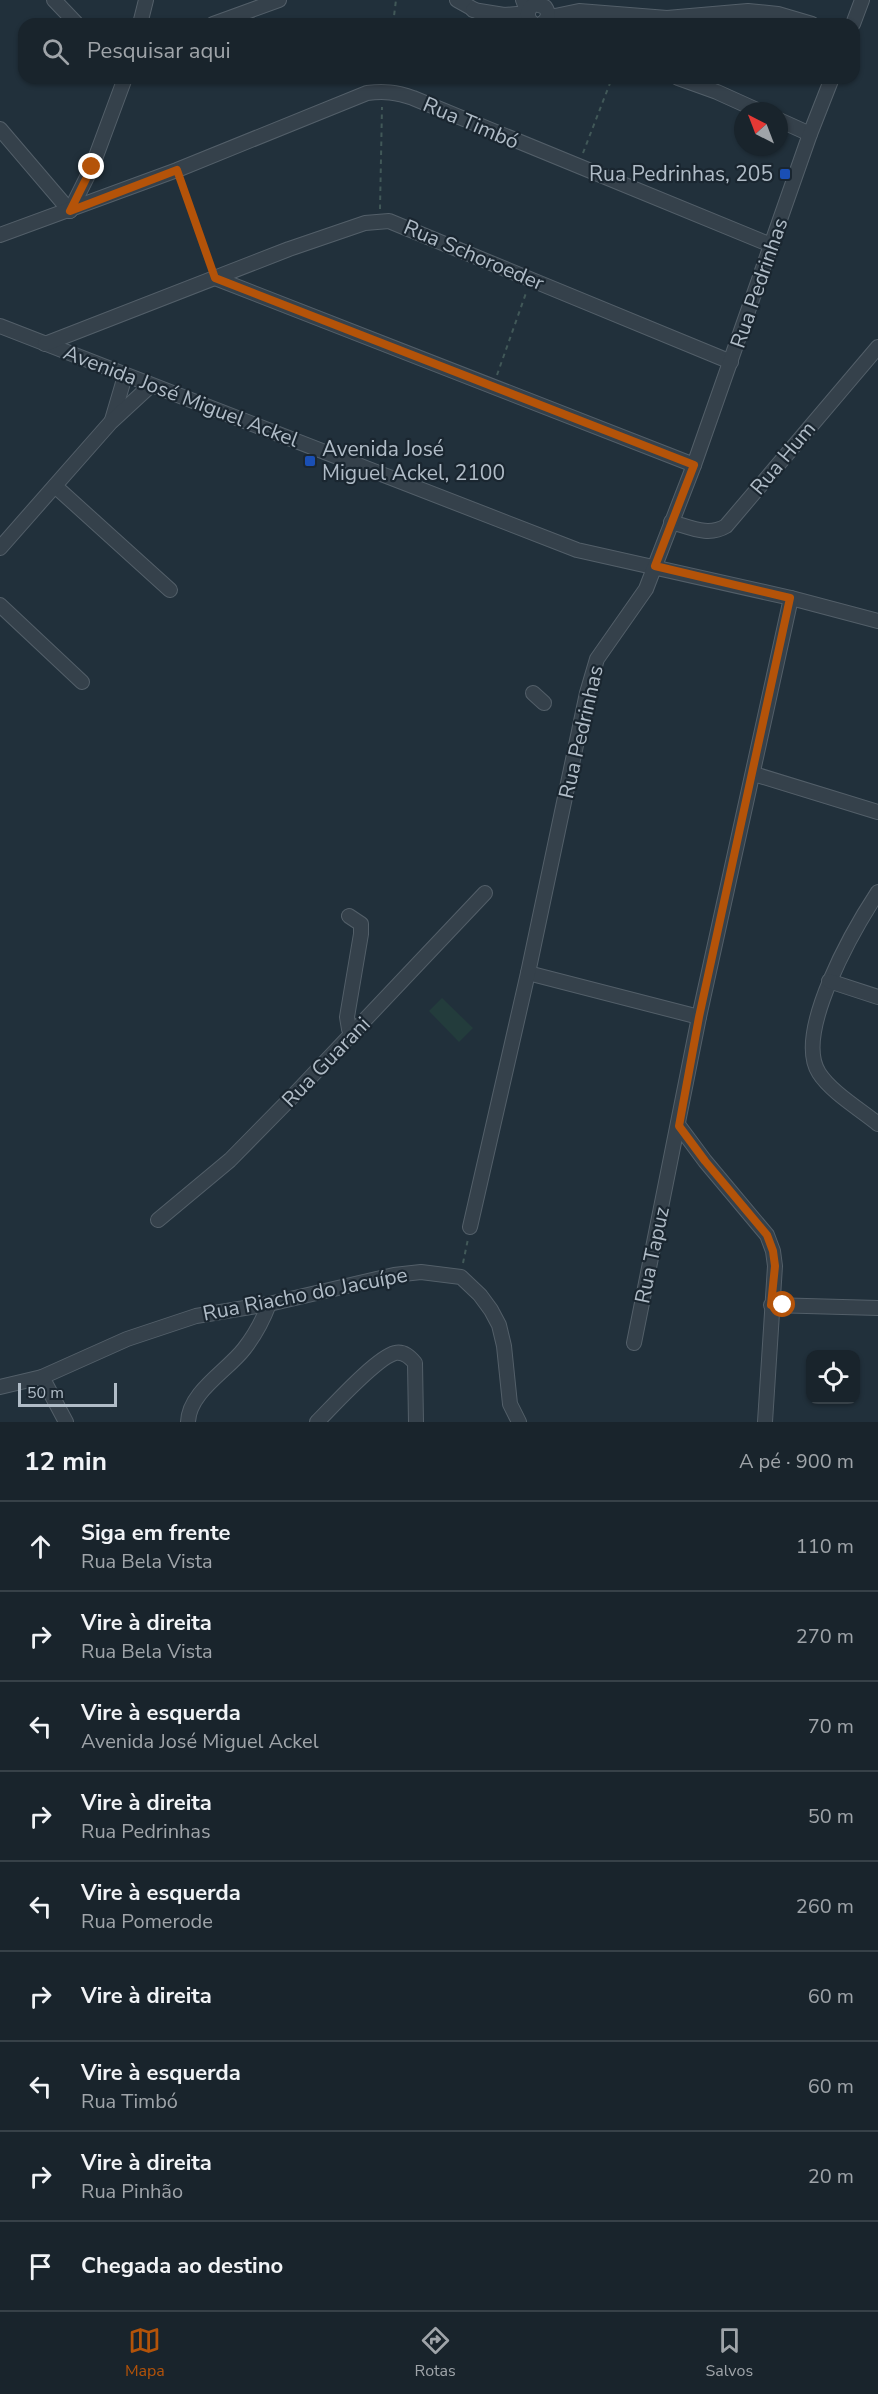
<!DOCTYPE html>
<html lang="pt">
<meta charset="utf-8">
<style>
:root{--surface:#19242c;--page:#263038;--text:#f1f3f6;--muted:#9fa4a9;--line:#374148;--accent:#b45309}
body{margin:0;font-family:"Nunito Sans",sans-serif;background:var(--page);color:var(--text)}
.controls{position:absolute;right:18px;bottom:18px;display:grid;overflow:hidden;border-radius:12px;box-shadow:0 2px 4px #0004}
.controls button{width:54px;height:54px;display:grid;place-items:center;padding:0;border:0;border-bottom:2px solid var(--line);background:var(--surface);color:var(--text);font:30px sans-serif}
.compass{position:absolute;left:734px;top:102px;width:54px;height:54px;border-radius:50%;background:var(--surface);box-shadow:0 2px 4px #0004;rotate:318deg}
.scale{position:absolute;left:18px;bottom:15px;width:99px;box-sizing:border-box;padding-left:6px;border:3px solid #b0bcc7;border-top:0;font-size:16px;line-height:21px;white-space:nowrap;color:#b0bcc7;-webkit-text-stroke:4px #1a2630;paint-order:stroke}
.stop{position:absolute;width:18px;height:18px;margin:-14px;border:4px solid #b45309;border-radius:50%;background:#fff}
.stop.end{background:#b45309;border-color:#fff;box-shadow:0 2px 6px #0008}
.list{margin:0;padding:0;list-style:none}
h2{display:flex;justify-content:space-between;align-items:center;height:78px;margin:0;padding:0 24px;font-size:26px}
h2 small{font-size:20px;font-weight:400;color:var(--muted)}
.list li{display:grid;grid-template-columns:39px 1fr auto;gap:18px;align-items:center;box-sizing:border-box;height:90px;padding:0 24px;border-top:2px solid var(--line)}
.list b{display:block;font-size:22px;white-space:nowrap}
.list p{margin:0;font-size:20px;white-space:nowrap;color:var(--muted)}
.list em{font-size:20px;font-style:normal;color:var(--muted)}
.icon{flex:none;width:33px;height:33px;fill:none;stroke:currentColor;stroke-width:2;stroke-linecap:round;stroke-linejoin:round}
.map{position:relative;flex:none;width:878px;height:1422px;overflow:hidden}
.search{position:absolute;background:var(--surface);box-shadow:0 2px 4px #0004;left:18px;right:18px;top:18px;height:66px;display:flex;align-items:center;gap:15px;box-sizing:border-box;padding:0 21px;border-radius:18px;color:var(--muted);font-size:22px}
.sheet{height:888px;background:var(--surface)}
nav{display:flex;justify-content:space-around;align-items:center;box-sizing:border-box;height:84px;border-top:2px solid var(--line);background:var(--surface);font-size:16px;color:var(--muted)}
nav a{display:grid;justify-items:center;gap:3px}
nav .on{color:var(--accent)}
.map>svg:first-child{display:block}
.green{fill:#233c3c}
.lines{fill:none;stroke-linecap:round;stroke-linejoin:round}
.minor-casing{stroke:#535f69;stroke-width:16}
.path{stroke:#415858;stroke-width:2;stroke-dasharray:4.5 4.5;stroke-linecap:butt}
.minor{stroke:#35414b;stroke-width:14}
.route{stroke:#b45309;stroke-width:8}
.transit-dot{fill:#1a4fb4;stroke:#1a2630;stroke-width:2}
.labels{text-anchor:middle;stroke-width:4.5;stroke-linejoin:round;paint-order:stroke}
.street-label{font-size:21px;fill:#b0bcc7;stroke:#1a2630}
.poi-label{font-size:21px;fill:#b0bcc7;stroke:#1a2630;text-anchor:end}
</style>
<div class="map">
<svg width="878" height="1422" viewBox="0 0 878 1422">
<rect width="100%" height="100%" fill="#21303b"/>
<polygon class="green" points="442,998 473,1028 459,1042 429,1011"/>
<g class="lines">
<defs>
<g id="minor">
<polyline points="54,0 77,24"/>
<polyline points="457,0 500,24"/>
<polyline points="473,10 504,15 528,13 523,0"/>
<polyline points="555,16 579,11 667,18 748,11 778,14 812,24"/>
<polyline points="140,24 146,0"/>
<polyline points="213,24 279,0"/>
<path d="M534 24C525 18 526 8 536 4L545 7C550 14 548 20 541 24"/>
<polyline points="853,24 862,0"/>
<polyline points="678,78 717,92 759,111"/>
<polyline points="779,120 810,134"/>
<polyline points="0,129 70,211"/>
<polyline points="70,211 92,167 125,78"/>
<path d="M0 235 177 170 367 93C384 91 396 92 413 98L771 245"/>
<polyline points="215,278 694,465"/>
<polyline points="0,326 577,550 791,598 878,621"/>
<polyline points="45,344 289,249 365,223 389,221 731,362"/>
<polyline points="112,420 125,376"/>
<polyline points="55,486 170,590"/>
<path d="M671 522C690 527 708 537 726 526L878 347"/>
<polyline points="0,548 111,422 150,386"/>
<polyline points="0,605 82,682"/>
<polyline points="533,693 544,703"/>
<polyline points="754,774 878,812"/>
<path d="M878 892C855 927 793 1033 819 1073 831 1092 861 1110 878 1124"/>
<polyline points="349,916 361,924 361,934 347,1017 349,1029 352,1035"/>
<polyline points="528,973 699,1017"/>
<polyline points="829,981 878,997"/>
<polyline points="679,1126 705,1161 767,1235 773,1251 775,1266 765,1422"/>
<polyline points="158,1220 230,1160 290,1099 485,893"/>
<polyline points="470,1227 528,973 587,693 597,659 646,589 694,465 810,134 832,78"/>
<polyline points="771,1305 878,1308"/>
<polyline points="634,1343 699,1017 791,598"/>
<polyline points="42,1377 66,1422"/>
<polyline points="0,1387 42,1377 127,1339 196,1316 269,1304 394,1275 421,1272 461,1277 480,1295 491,1310 499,1325 504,1346 510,1404 519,1422"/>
<path d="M188 1422C189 1392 227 1371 244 1349 255 1335 263 1320 269 1304"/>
<path d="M317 1422C333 1406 376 1358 395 1353 404 1351 410 1357 415 1363L416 1422"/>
</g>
</defs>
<use href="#minor" class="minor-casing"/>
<g class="path">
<polyline points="393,24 396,0"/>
<polyline points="583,153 612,78"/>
<polyline points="181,181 211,267"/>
<polyline points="380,209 382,107"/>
<polyline points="497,375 526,293"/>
<polyline points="463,1263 468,1239"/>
</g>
<use href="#minor" class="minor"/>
</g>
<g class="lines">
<polyline class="route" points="92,167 70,211 177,170 215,278 694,465 655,566 790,598 699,1017 679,1126 705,1161 767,1235 773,1251 775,1266 771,1305 783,1305"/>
</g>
<g class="transit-dot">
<rect x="779" y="168" width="12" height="12" rx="3"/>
<rect x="304" y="455" width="12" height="12" rx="3"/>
</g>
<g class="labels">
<g class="street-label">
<text transform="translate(471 123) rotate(23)" y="7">Rua Timbó</text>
<text transform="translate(474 255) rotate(23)" y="7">Rua Schoroeder</text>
<text transform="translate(759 283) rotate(-71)" y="7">Rua Pedrinhas</text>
<text transform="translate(181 396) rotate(21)" y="7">Avenida José Miguel Ackel</text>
<text transform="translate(783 458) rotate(-50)" y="7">Rua Hum</text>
<text transform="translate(581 732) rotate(-77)" y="7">Rua Pedrinhas</text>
<text transform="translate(326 1062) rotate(-46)" y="7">Rua Guarani</text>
<text transform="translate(652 1255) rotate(-78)" y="7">Rua Tapuz</text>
<text transform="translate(305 1294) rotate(-11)" y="7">Rua Riacho do Jacuípe</text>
</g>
<g class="poi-label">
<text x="773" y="181">Rua Pedrinhas, 205</text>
<text x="322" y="456" text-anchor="start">Avenida José<tspan x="322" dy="24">Miguel Ackel, 2100</tspan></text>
</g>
</g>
</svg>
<div class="controls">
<button><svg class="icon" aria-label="locate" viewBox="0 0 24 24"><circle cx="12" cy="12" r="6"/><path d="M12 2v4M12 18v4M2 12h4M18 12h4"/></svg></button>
</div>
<svg class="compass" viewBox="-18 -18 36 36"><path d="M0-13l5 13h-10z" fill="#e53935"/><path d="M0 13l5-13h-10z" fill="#9fa4a9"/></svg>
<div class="scale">50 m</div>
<div class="stop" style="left:783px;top:1305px"></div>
<div class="stop end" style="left:92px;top:167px"></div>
<div class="search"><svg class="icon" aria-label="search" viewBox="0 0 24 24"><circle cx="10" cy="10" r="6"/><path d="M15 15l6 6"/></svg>Pesquisar aqui</div>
</div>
<section class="sheet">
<h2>12 min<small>A pé · 900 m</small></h2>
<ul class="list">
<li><svg class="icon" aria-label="ahead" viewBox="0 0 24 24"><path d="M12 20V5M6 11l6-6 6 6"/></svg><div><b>Siga em frente</b><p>Rua Bela Vista</p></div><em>110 m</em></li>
<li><svg class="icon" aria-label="right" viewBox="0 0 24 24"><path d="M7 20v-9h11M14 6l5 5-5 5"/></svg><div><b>Vire à direita</b><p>Rua Bela Vista</p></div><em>270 m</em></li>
<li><svg class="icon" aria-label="left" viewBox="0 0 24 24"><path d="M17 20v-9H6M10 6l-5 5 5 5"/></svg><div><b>Vire à esquerda</b><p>Avenida José Miguel Ackel</p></div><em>70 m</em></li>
<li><svg class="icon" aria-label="right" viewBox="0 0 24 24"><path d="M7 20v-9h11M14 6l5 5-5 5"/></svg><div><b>Vire à direita</b><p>Rua Pedrinhas</p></div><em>50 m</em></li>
<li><svg class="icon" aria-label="left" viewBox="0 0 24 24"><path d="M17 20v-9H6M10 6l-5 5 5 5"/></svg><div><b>Vire à esquerda</b><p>Rua Pomerode</p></div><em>260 m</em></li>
<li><svg class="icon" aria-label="right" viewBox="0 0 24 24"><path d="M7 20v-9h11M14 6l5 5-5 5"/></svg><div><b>Vire à direita</b></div><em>60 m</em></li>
<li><svg class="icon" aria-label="left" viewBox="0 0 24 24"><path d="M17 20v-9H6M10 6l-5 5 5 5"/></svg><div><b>Vire à esquerda</b><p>Rua Timbó</p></div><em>60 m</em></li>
<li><svg class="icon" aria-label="right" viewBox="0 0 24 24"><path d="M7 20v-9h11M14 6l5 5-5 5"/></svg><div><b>Vire à direita</b><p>Rua Pinhão</p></div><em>20 m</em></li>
<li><svg class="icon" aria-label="arrive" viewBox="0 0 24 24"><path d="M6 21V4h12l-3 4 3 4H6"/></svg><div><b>Chegada ao destino</b></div></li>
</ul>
</section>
<nav>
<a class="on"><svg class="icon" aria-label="map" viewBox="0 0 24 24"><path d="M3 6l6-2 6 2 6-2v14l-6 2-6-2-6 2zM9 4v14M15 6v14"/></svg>Mapa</a>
<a><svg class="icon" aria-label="directions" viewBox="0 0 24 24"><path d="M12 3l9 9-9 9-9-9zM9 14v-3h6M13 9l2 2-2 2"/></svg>Rotas</a>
<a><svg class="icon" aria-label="saved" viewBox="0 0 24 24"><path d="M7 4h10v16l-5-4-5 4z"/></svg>Salvos</a>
</nav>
